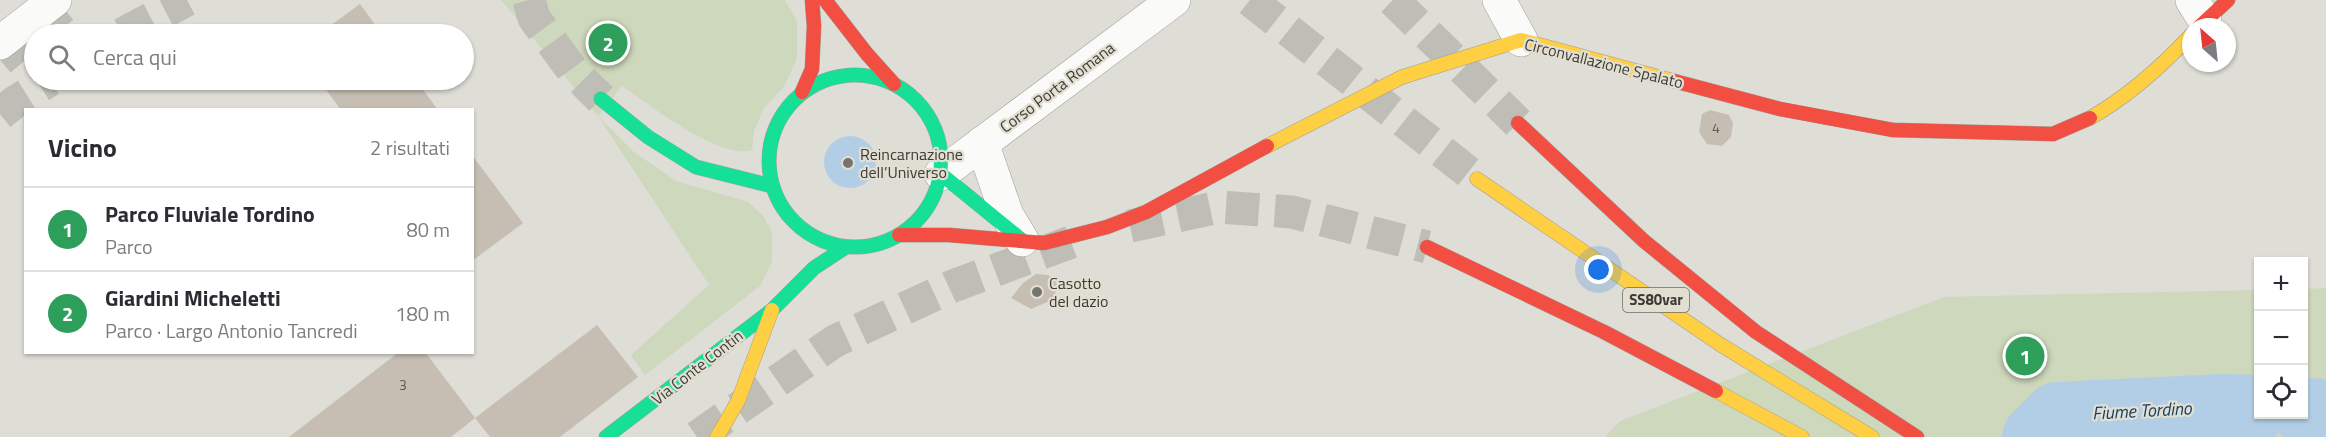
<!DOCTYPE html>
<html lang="it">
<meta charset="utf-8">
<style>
:root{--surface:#fff;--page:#f7f7f7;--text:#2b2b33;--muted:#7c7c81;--line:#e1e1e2;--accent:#75746e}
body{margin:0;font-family:"Titillium Web",sans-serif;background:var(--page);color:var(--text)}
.controls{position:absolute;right:18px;bottom:18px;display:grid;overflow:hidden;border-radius:0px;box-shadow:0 2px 4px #0004}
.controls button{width:54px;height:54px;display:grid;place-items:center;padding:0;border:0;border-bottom:2px solid var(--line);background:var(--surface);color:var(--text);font:30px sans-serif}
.compass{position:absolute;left:2182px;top:18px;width:54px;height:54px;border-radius:50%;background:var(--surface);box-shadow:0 2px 4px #0004;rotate:333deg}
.you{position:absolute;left:1599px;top:270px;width:21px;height:21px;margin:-15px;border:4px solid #fff;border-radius:50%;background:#1a73e8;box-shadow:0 0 0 9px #1a73e833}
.badge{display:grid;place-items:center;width:39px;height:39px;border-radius:50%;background:var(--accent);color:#fff;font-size:20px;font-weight:700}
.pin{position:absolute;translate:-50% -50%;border:3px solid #fff;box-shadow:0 2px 6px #0006}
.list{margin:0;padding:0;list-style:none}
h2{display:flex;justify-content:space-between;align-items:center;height:78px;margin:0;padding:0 24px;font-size:26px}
h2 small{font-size:20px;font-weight:400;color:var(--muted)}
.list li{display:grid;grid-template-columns:39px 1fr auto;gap:18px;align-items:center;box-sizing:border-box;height:84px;padding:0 24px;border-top:2px solid var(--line)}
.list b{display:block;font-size:22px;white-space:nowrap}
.list p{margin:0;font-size:20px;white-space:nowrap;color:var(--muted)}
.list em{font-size:20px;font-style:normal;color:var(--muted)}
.icon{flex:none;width:33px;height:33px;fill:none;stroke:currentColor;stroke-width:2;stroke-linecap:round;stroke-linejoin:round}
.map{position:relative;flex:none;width:2326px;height:437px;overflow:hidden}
.search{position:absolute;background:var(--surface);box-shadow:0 2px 4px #0004;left:24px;top:24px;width:450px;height:66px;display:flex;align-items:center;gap:15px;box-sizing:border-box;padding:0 21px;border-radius:33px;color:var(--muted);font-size:22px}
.panel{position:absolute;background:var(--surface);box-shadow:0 2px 4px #0004;left:24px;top:108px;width:450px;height:246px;border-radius:0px}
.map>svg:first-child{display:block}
.green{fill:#ced8bc}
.water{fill:#b2cee6}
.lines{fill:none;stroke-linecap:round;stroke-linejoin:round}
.river{stroke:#b2cee6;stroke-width:66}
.building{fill:#c6beb3}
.highway-tunnel{stroke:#bebdb6;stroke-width:33;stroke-dasharray:33 16;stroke-linecap:butt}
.street-casing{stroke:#9f9e99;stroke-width:34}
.fast-casing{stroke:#9f9e99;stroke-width:15}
.slow-casing{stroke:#9f9e99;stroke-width:15}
.jam-casing{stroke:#9f9e99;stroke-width:15}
.street{stroke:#fafaf9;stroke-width:33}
.fast{stroke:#16e098;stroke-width:14}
.slow{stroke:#ffcf43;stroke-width:14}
.jam{stroke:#f24e42;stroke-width:14}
.poi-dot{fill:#75746e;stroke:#e2dfd2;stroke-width:2}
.labels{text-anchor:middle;stroke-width:4.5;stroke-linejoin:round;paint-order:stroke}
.number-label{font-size:14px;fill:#5f5c55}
.shield{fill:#e2dfd2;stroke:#6e6c65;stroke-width:1.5}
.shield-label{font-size:15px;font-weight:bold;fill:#3d3b36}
.street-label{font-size:16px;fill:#3d3b36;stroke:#e2dfd2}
.poi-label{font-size:16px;fill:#3d3b36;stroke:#e2dfd2;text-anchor:start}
.water-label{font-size:18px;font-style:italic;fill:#144165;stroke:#e2dfd2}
</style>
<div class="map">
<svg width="2326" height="437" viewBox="0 0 2326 437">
<rect width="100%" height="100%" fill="#deddd6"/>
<g class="green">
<path d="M501 0H785L797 22V58L784 87 764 108 754 131 752 150C719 160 649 104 622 86L598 116 634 152 676 181 748 202 764 217 772 233V261L760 286 645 375 631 355 709 285 598 116Z"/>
<polygon points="2326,288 2326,437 1605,437 1620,421 1944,297 2258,290 2258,414 2304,414 2304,289"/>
</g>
<circle class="water" cx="850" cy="162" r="26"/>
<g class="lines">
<g class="river">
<polyline points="2304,411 2326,412"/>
<polyline points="2035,437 2057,415 2222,407 2258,408"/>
</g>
</g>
<g class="building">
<polygon points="360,4 382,34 319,34"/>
<polygon points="319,80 416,80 438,110 341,110"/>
<polygon points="1710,110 1729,115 1733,123 1731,137 1722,146 1707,144 1699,132 1702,114"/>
<polygon points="472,155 523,223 472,261"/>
<polygon points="1036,274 1048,275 1056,281 1057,289 1052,300 1031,309 1011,298 1023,283"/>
<polygon points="597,325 638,377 560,437 490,437 475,418"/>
<polygon points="399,352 425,352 475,418 451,437 289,437"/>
</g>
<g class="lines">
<g class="highway-tunnel">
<polyline points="529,0 534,18 573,71 601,99"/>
<polyline points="1250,0 1477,179"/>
<polyline points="1393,0 1518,123"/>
<polyline points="122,34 187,0"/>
<polyline points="0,60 71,0"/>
<polyline points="0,114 15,102 50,80"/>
<polyline points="1130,226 1219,207 1292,212 1427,247"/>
<polyline points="697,437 835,341 953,286 1071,242"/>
</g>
<defs>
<g id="street">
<polyline points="1499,0 1521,40"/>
<polyline points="2192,0 2205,21"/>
<polyline points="0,43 55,0"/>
<polyline points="982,143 1007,215 1022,240"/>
<polyline points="941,174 1174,0"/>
</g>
<g id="fast">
<circle cx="855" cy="161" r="86"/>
<polyline points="601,99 648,137 696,167 772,186"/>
<polyline points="941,174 1022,240"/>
<polyline points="606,437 772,310 814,268 846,247"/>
</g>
<g id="slow">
<path d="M2090 118C2129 96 2161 67 2191 35"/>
<polyline points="1267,146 1402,77 1521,40 1674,81"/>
<polyline points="1477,179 1721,345 1872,437"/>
<polyline points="1716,391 1802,437"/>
<polyline points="717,437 738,401 772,310"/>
</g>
<g id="jam">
<polyline points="825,0 867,54 894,84"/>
<polyline points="2199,27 2228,0"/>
<polyline points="1674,81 1780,109 1893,130 2053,134 2090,118"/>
<polyline points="802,92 812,69 814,26 812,0"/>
<polyline points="1518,123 1644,241 1756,332 1917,437"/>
<polyline points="899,235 949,235 1044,243 1107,227 1146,212 1267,146"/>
<polyline points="1427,247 1604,332 1716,391"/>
</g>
</defs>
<use href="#street" class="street-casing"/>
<use href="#fast" class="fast-casing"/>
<use href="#slow" class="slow-casing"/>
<use href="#jam" class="jam-casing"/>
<use href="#street" class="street"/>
<use href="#fast" class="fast"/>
<use href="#slow" class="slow"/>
<use href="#jam" class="jam"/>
</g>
<g class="poi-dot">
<circle cx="848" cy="163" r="6"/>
<circle cx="1037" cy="292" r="6"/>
</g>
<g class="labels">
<g class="number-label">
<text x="1716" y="133">4</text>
<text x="403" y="390">3</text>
</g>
<rect class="shield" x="1623" y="288" width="66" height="24" rx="4.5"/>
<g class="shield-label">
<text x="1656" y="305">SS80var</text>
</g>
<g class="street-label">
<text transform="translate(1604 63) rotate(14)" y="6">Circonvallazione Spalato</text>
<text transform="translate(1057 87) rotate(-37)" y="6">Corso Porta Romana</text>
<text transform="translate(697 367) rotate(-38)" y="6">Via Conte Contin</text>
</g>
<g class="poi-label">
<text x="860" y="160">Reincarnazione<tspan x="860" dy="18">dell’Universo</tspan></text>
<text x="1049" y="289">Casotto<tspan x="1049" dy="18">del dazio</tspan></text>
</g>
<g class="water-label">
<text transform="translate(2142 411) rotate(-3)" y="6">Fiume Tordino</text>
</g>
</g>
</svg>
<div class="controls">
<button>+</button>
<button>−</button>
<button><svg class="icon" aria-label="locate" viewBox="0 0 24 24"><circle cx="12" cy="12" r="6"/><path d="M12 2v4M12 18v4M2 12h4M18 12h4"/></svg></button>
</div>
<svg class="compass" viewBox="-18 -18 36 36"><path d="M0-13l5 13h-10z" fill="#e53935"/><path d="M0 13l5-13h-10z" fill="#7c7c81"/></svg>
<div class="you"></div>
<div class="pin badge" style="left:2025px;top:356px;background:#2e9e5b">1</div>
<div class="pin badge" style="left:608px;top:43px;background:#2e9e5b">2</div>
<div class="search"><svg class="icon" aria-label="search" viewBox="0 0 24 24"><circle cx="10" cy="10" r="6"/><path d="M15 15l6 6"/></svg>Cerca qui</div>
<section class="panel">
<h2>Vicino<small>2 risultati</small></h2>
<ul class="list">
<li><span class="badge" style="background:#2e9e5b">1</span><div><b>Parco Fluviale Tordino</b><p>Parco</p></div><em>80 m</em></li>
<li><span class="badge" style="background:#2e9e5b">2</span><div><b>Giardini Micheletti</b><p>Parco · Largo Antonio Tancredi</p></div><em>180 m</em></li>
</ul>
</section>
</div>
